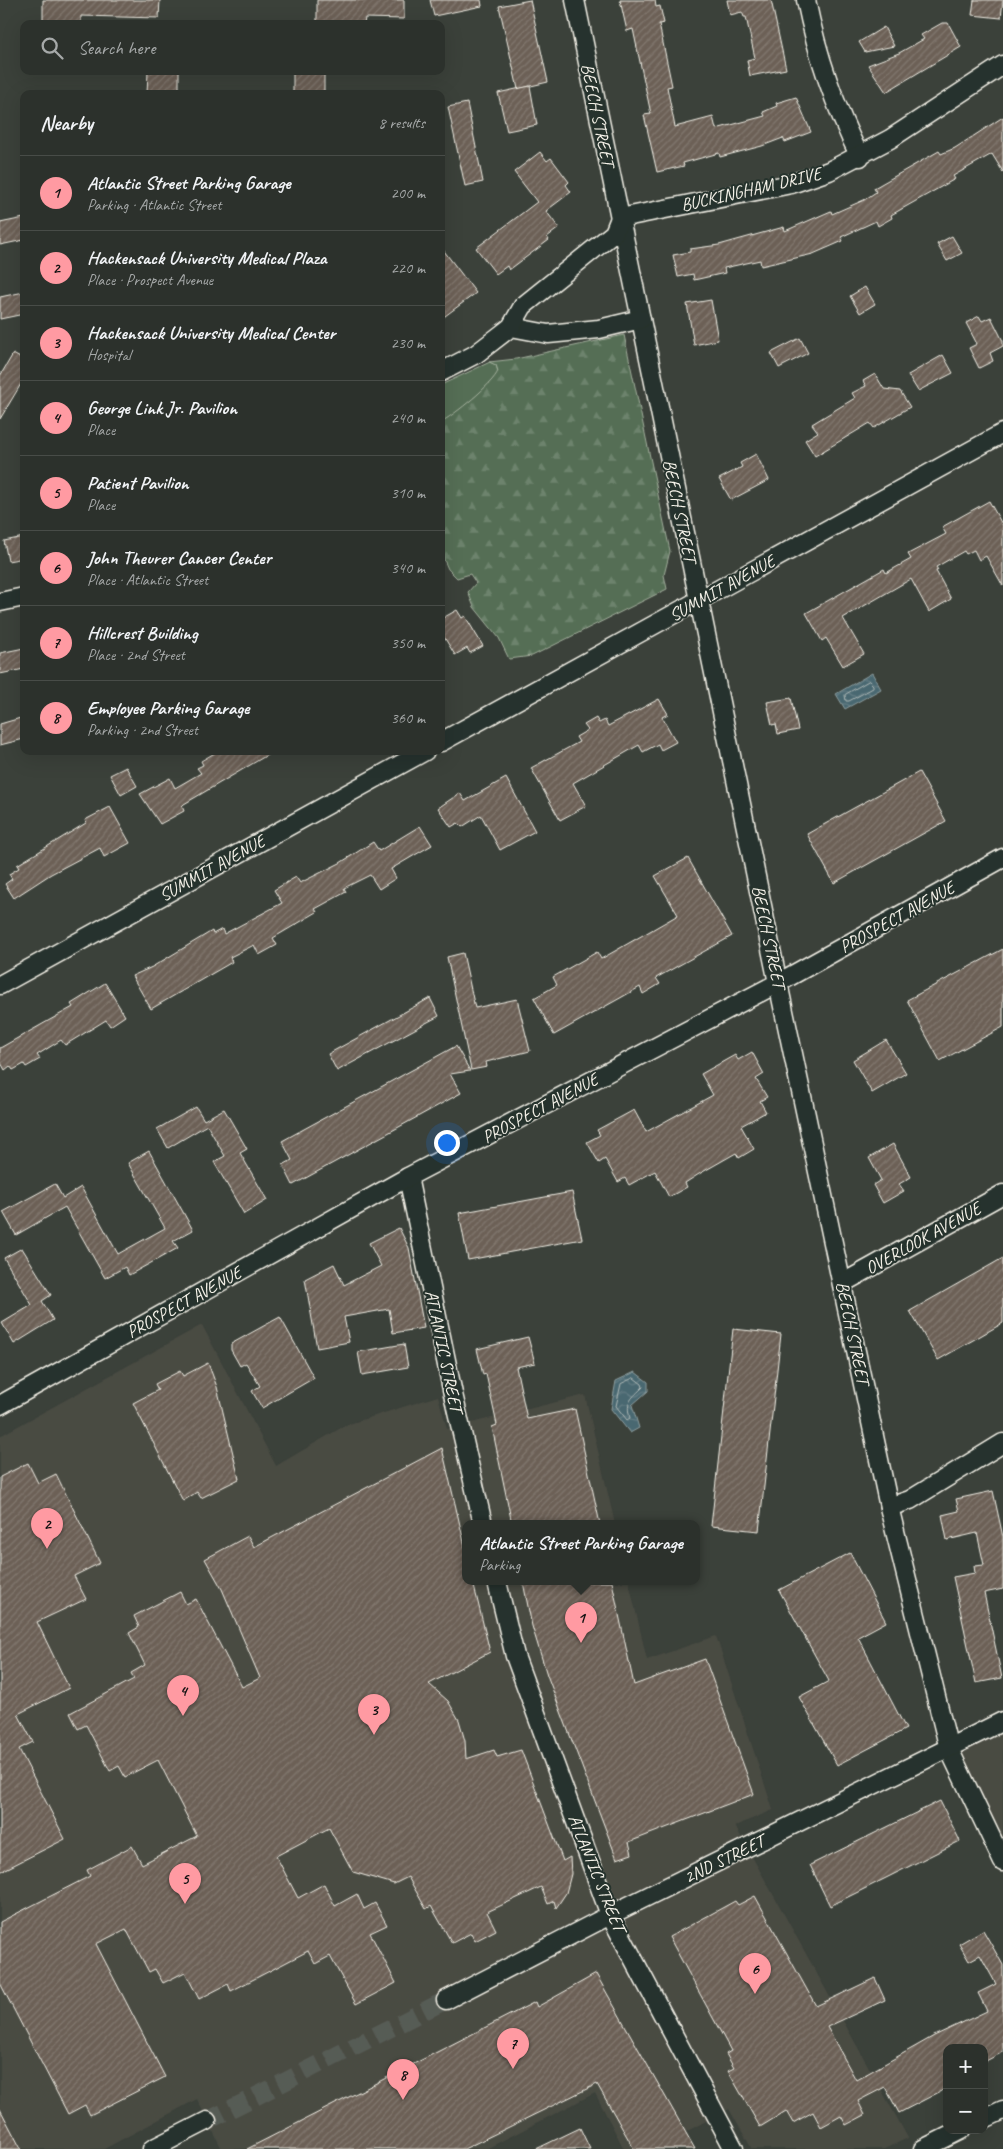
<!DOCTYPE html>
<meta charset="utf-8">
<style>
:root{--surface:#2c312c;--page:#343934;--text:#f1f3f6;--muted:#a6a9a9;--line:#484c48;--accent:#ff9aa2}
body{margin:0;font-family:Caveat,sans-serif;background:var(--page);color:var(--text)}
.controls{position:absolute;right:15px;bottom:15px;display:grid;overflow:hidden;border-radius:10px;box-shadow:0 5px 20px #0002}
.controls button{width:45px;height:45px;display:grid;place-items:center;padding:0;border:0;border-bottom:1px solid var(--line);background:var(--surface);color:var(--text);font:25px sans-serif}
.you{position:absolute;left:446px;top:1142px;width:18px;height:18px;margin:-12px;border:4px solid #fff;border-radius:50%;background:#1a73e8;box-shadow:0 0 0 8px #1a73e833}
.badge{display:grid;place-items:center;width:32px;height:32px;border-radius:50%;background:var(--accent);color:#111;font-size:16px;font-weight:700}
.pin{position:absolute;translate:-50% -41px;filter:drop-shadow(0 1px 2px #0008)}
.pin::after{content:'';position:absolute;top:26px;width:18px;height:15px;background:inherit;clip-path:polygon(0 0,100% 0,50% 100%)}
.popup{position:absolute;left:462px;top:1520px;width:238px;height:65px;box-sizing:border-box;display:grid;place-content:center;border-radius:10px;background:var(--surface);filter:drop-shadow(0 1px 4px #0005);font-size:16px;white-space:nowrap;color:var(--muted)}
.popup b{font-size:19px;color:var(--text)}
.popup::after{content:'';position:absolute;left:50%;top:100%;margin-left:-10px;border:10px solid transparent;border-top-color:var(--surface)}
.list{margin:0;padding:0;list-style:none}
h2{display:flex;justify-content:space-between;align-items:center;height:65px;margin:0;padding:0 20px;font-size:21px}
h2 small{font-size:16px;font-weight:400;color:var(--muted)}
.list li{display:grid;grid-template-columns:32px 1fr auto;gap:15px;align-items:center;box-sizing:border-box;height:75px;padding:0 20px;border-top:1px solid var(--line)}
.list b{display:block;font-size:19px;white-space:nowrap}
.list p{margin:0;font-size:16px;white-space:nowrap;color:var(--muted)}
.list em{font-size:16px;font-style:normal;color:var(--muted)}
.icon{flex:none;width:28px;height:28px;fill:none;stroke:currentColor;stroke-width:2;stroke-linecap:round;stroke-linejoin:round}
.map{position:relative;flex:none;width:1003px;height:2149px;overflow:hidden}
.search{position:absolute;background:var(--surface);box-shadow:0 5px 20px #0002;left:20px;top:20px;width:425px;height:55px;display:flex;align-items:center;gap:12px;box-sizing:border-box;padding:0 18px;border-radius:10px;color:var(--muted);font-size:19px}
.panel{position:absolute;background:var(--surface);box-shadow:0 5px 20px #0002;left:20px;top:90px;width:425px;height:665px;border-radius:10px}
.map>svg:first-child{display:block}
.built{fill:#4a4b43}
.grass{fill:#546e54;stroke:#a4b09e}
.forest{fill:url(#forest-firs);stroke:#a4b09e}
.water{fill:url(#water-waves);stroke:#8e9fa1}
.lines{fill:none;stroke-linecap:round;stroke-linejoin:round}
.shore{stroke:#b0bab8;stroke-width:1}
.building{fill:url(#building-hatch);stroke:#f4f1e8}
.minor-tunnel{stroke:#575b54;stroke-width:18;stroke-dasharray:18 9;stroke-linecap:butt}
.minor-casing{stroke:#f4f1e8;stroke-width:21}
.minor{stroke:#26332d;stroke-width:18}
.labels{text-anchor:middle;stroke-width:4;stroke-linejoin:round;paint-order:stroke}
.street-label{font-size:18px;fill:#f4f1e8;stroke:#26332d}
</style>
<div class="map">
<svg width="1003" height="2149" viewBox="0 0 1003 2149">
<defs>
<pattern id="forest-firs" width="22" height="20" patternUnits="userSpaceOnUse" patternTransform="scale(1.25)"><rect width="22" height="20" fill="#546e54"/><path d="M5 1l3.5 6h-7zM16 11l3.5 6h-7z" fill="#6d836d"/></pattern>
<pattern id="water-waves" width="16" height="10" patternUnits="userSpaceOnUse" patternTransform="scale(1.25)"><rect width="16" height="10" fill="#4a6871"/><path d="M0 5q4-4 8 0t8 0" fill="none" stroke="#657e85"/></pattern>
<pattern id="building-hatch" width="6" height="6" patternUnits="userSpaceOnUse" patternTransform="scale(1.25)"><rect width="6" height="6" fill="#6c6157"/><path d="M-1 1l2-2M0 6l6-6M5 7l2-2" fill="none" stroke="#82786f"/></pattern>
</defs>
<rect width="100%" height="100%" fill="#3b413a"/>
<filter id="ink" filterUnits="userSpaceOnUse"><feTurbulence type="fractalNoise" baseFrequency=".02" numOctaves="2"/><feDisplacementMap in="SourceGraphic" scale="10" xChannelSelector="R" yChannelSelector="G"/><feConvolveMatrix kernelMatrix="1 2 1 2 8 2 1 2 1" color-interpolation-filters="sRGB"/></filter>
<g filter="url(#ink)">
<g class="built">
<polygon points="202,1325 276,1466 346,1425 438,1396 447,1429 585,1395 615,1524 466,1524 466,1582 629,1582 647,1660 716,1636 773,1810 735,1826 908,2138 884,2149 752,2149 729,2109 653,2149 624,2149 595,2093 486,2149 222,2149 197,2099 104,2149 0,2149 0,1436"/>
<polygon points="1003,1721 1003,1862 949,1749"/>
</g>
<path class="grass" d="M490 362 496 365 498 372C493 384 455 415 441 422V385Z"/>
<path class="forest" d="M624 335 670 551 664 575 667 589 532 656 509 659 499 638 474 607 468 592 476 583 470 574 457 578 448 569 441 553V422C454 415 493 384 498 371L496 365 489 362 516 359Z"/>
<g class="water">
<polygon points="872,673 881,689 845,709 836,694"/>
<polygon points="635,1372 648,1382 648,1391 632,1405 639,1428 630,1433 611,1409 616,1381"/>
</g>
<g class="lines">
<g class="shore">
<polygon points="869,681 873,685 873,688 849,701 846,701 845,695"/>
<path d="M634 1378 642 1384 643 1387C632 1398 625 1401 630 1418L627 1420 616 1406 621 1384Z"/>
</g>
</g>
<g class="building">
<polygon points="43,0 160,0 159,18 81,16 81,24 43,24"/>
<polygon points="317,0 404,0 404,19 365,18 364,24 317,24"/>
<polygon points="430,0 481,0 482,6 434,16"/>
<polygon points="530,0 548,82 518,89 499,6"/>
<polygon points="620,0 655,0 656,7 660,6 664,23 659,24 672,86 667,87 675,127 713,117 716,129 765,116 763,112 777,106 776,103 796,97 811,132 785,142 783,138 762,146 720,157 719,153 683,163 684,166 657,172 644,115 651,114 633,29 627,31"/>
<polygon points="727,0 771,0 786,69 750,76 747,60 755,58 746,17 744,17 742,12 730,15"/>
<polygon points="974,0 1003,0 1001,18 972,15"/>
<polygon points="942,23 948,23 961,47 886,92 868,65 899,53 924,39 921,35"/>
<polygon points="884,27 894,46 865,52 859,42"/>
<polygon points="148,71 179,71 179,94 147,94"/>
<rect x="293" y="71" width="31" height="23"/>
<polygon points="530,86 537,125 507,131 498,93"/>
<polygon points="467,103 483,182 465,186 448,107"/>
<polygon points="1003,117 1003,172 992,154 953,176 955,179 891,215 892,218 878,226 876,221 841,237 843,241 813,254 761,266 760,260 724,268 725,273 694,280 693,274 678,277 673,255 690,252 690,249 719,245 784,227 785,231 831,211 832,214 864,200 876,192 874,188 939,151 941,154 955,148"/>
<polygon points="540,152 547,161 551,158 569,182 566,185 571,192 546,211 559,228 547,237 549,240 509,270 507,266 496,274 476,248 537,202 514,172"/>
<polygon points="24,218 24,240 0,245 0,223"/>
<polygon points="952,236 962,253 947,261 937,244"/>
<polygon points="441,247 476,293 441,319"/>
<polygon points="865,287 875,304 860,313 850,296"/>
<polygon points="24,292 24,314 0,319 0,297"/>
<polygon points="711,300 718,340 694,345 687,304"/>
<polygon points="979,316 982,321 991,317 1003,341 1003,346 990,353 993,361 979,368 969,348 977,344 966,323"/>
<polygon points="800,338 808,353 779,368 771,353"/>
<polygon points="13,354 24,360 24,379 0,419 0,376"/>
<polygon points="943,355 953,373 918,391 908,375"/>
<polygon points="875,374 884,389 900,391 910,407 874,428 870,423 815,456 805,440 818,432 812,424 855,398 852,393 866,386 863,381"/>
<polygon points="756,454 769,480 731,500 719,479 742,467 740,463"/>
<polygon points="989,501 1003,526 1003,586 986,556 979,560 974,550 966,554 964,551 936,567 938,570 936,571 951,599 929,612 911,579 843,618 864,654 843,666 826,638 822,641 806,613 884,569 886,573 911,559 908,554 946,534 942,527"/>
<polygon points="24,537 24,558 8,561 4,541"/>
<polygon points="457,610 462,618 465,616 483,646 470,653 467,648 455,655 441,632 441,619"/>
<polygon points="24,648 24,669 0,674 0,653"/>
<polygon points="791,698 798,730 778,734 776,724 772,725 767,702"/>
<polygon points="659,699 668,714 662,717 676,742 661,750 658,744 643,752 639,745 573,783 586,806 560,820 531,768 579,742 576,737 588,730 584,725 596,718 599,723 605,720 608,726"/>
<polygon points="24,717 24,739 0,745 0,724"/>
<polygon points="218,751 274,751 184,804 182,806 184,811 160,824 140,794 170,778 175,788 201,773 197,768 203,765 201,761"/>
<polygon points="126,767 137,786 121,795 110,775"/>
<polygon points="919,772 946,821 834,883 807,834"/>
<polygon points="506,778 535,831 500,850 481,815 462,827 458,823 451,827 438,808 460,793 465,801"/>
<polygon points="110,807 130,843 104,857 100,848 51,874 14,898 5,884 12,879 9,874 19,868 17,865 86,823 85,820"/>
<polygon points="420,826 432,845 391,869 396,878 379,889 370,875 344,888 346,892 315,909 317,912 273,938 277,945 259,955 254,945 230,957 232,962 151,1009 132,976 152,967 212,931 213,934 222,929 224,934 282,903 274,890 296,877 300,883 340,863 373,842 379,851"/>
<polygon points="688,858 732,936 656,978 660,984 643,994 640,987 554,1035 534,998 557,985 553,977 597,952 601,959 678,915 655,876"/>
<polygon points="1003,949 1003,1027 940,1061 907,1000"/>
<polygon points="463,953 475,1008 517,999 530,1051 486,1062 487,1067 471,1070 447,957"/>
<polygon points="105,983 125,1016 110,1026 106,1020 65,1045 61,1040 37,1055 40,1059 26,1067 24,1064 13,1070 10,1066 5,1070 0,1061 0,1048 73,1007 71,1004"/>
<polygon points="430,998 439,1016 337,1071 328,1054"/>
<polygon points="886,1040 906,1073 872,1093 853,1060"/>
<polygon points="456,1046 470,1071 450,1074 461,1093 293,1185 283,1165 292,1160 282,1141"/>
<polygon points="752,1052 764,1074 756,1079 767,1097 760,1101 766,1112 741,1126 754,1149 739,1158 736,1153 699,1174 685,1183 687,1187 669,1197 655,1171 629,1185 625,1178 618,1182 605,1159 599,1163 587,1142 600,1135 597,1130 634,1110 646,1132 713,1095 701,1074 735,1055 738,1060"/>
<polygon points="196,1107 204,1120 224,1109 247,1149 240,1153 267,1200 244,1214 214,1162 225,1156 207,1125 168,1148 157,1129"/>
<polygon points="893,1144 911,1177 899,1184 904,1191 883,1203 873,1185 881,1180 869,1158"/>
<polygon points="149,1151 193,1230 173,1241 178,1248 129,1275 125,1267 105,1278 65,1207 16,1235 3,1212 55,1184 63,1198 81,1187 118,1254 165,1228 128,1163"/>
<polygon points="572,1192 582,1239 468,1260 459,1213"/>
<polygon points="399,1228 409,1248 424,1328 393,1333 389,1309 344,1317 349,1342 317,1348 305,1279 334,1264 344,1285 381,1266 369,1243"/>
<polygon points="22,1248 51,1295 42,1301 53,1320 14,1344 2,1323 32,1305 4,1258"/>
<polygon points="1003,1258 1003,1323 938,1360 910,1311"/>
<polygon points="280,1317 314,1378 262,1408 252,1391 260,1386 246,1363 240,1366 231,1350 231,1344"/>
<polygon points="733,1329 781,1334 759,1531 711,1526"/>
<polygon points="528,1337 535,1363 516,1367 527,1419 575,1409 600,1524 512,1524 492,1427 497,1425 486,1374 483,1375 477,1349"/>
<polygon points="404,1344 408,1367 362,1375 358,1352"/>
<polygon points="208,1363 217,1387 239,1479 201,1498 197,1492 183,1501 133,1403 158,1390 155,1384 180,1371 183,1376"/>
<polygon points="442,1448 466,1551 466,1582 473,1582 490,1652 429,1684 448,1701 459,1720 465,1741 466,1759 494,1750 497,1757 521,1750 563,1861 570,1857 571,1874 566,1893 556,1908 554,1901 548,1904 541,1887 487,1912 496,1930 475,1941 471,1933 452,1943 431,1906 426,1909 408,1877 394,1884 353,1872 329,1828 276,1856 298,1898 324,1884 335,1906 357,1894 364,1909 375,1903 387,1925 370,1933 396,1983 356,2004 330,1956 315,1964 308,1951 231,1991 228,1984 199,1999 185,1972 163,1983 155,1969 149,1972 126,1929 96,1944 165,2077 90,2115 85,2105 68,2114 0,1983 0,1922 90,1876 87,1870 132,1846 142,1864 197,1836 158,1760 125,1777 119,1766 110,1771 86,1725 78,1729 70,1713 134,1679 131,1673 145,1665 129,1633 139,1627 134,1616 180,1592 186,1604 196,1599 242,1687 260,1678 222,1589 205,1559 248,1536 254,1547"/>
<polygon points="28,1463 38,1483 56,1474 100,1563 74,1576 86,1599 37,1622 69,1688 18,1714 33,1742 19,1749 65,1839 0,1872 0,1477"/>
<polygon points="993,1491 1003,1537 1003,1589 984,1593 1002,1678 976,1683 953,1577 975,1573 974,1566 984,1565 977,1533 947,1540 942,1515 959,1511 956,1499"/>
<polygon points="850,1553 886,1622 858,1637 906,1729 837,1765 799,1697 829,1681 779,1590"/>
<polygon points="523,1582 612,1582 634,1685 705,1659 754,1794 629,1842 632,1854 617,1859 547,1675 532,1626"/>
<polygon points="940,1801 960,1841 830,1906 810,1865"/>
<polygon points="755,1896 816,2006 875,1978 885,2000 827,2027 856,2080 934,2036 987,2011 978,1993 996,1984 980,1955 969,1961 959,1944 983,1930 1003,1965 1003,2052 984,2062 984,2048 947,2048 947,2088 899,2113 885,2087 858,2101 865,2115 846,2125 841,2116 821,2127 813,2112 793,2123 786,2111 760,2127 728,2071 734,2068 726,2054 731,2051 669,1937 735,1901 738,1905"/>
<polygon points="596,1974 695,2149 634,2149 597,2084 464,2149 247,2149 535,2002 537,2007"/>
<polygon points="0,2109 21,2149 0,2149"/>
<polygon points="580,2128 590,2149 536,2149"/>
</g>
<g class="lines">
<polyline class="minor-tunnel" points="207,2121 446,2000"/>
<defs>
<g id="minor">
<polyline points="575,0 778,983 889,1507 949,1749 1003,1862"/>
<path d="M806 0C817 55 835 107 860 157"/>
<polyline points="511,327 548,334 599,329 641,319"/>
<polyline points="441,372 476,354 511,327 523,306 614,233 620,218 791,184 829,171 890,139 1003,65"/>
<polyline points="0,602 24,597"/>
<polyline points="441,742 1003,433"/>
<polyline points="0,985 425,751"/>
<polyline points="408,1177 453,1394 483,1524"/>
<polyline points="843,1283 1003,1194"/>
<polyline points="0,1405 408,1177 778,983 1003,858"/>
<polyline points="889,1507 910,1500 1003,1443"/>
<polyline points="497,1582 515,1656 610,1915 734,2149"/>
<polyline points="446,2000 610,1915 1003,1721"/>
<polyline points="984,2119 1003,2110"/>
<polyline points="152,2149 207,2121"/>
<polyline points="923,2149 961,2130"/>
</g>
</defs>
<use href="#minor" class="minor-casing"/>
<use href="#minor" class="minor"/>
</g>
</g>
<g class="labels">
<g class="street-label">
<text transform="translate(598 115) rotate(78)" y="6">BEECH STREET</text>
<text transform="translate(751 189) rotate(-13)" y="6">BUCKINGHAM DRIVE</text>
<text transform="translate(680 511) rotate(78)" y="6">BEECH STREET</text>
<text transform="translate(722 588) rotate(-29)" y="6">SUMMIT AVENUE</text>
<text transform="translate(212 868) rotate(-29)" y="6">SUMMIT AVENUE</text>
<text transform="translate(897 917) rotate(-29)" y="6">PROSPECT AVENUE</text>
<text transform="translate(769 937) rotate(78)" y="6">BEECH STREET</text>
<text transform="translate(540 1108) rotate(-28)" y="6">PROSPECT AVENUE</text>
<text transform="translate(923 1238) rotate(-29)" y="6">OVERLOOK AVENUE</text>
<text transform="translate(184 1302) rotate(-29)" y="6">PROSPECT AVENUE</text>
<text transform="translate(853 1333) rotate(78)" y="6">BEECH STREET</text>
<text transform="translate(444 1351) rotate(78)" y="6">ATLANTIC STREET</text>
<text transform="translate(724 1859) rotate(-26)" y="6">2ND STREET</text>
<text transform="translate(597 1873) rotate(68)" y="6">ATLANTIC STREET</text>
</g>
</g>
</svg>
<div class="controls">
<button>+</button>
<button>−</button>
</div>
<div class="you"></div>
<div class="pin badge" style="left:581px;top:1643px">1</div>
<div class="popup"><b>Atlantic Street Parking Garage</b>Parking</div>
<div class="pin badge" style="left:47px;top:1549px">2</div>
<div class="pin badge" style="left:374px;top:1735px">3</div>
<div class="pin badge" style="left:183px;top:1716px">4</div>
<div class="pin badge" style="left:185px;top:1904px">5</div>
<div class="pin badge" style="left:755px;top:1994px">6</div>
<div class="pin badge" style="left:513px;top:2069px">7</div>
<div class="pin badge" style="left:403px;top:2100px">8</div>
<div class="search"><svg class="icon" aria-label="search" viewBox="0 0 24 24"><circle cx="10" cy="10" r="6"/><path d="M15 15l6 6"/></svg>Search here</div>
<section class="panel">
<h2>Nearby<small>8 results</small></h2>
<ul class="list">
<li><span class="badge">1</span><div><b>Atlantic Street Parking Garage</b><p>Parking · Atlantic Street</p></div><em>200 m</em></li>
<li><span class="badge">2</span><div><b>Hackensack University Medical Plaza</b><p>Place · Prospect Avenue</p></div><em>220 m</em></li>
<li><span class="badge">3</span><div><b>Hackensack University Medical Center</b><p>Hospital</p></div><em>230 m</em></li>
<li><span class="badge">4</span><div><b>George Link Jr. Pavilion</b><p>Place</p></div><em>240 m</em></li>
<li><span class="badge">5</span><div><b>Patient Pavilion</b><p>Place</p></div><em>310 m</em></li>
<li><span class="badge">6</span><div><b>John Theurer Cancer Center</b><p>Place · Atlantic Street</p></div><em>340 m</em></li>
<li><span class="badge">7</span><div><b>Hillcrest Building</b><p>Place · 2nd Street</p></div><em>350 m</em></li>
<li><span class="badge">8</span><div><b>Employee Parking Garage</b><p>Parking · 2nd Street</p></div><em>360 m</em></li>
</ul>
</section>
</div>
